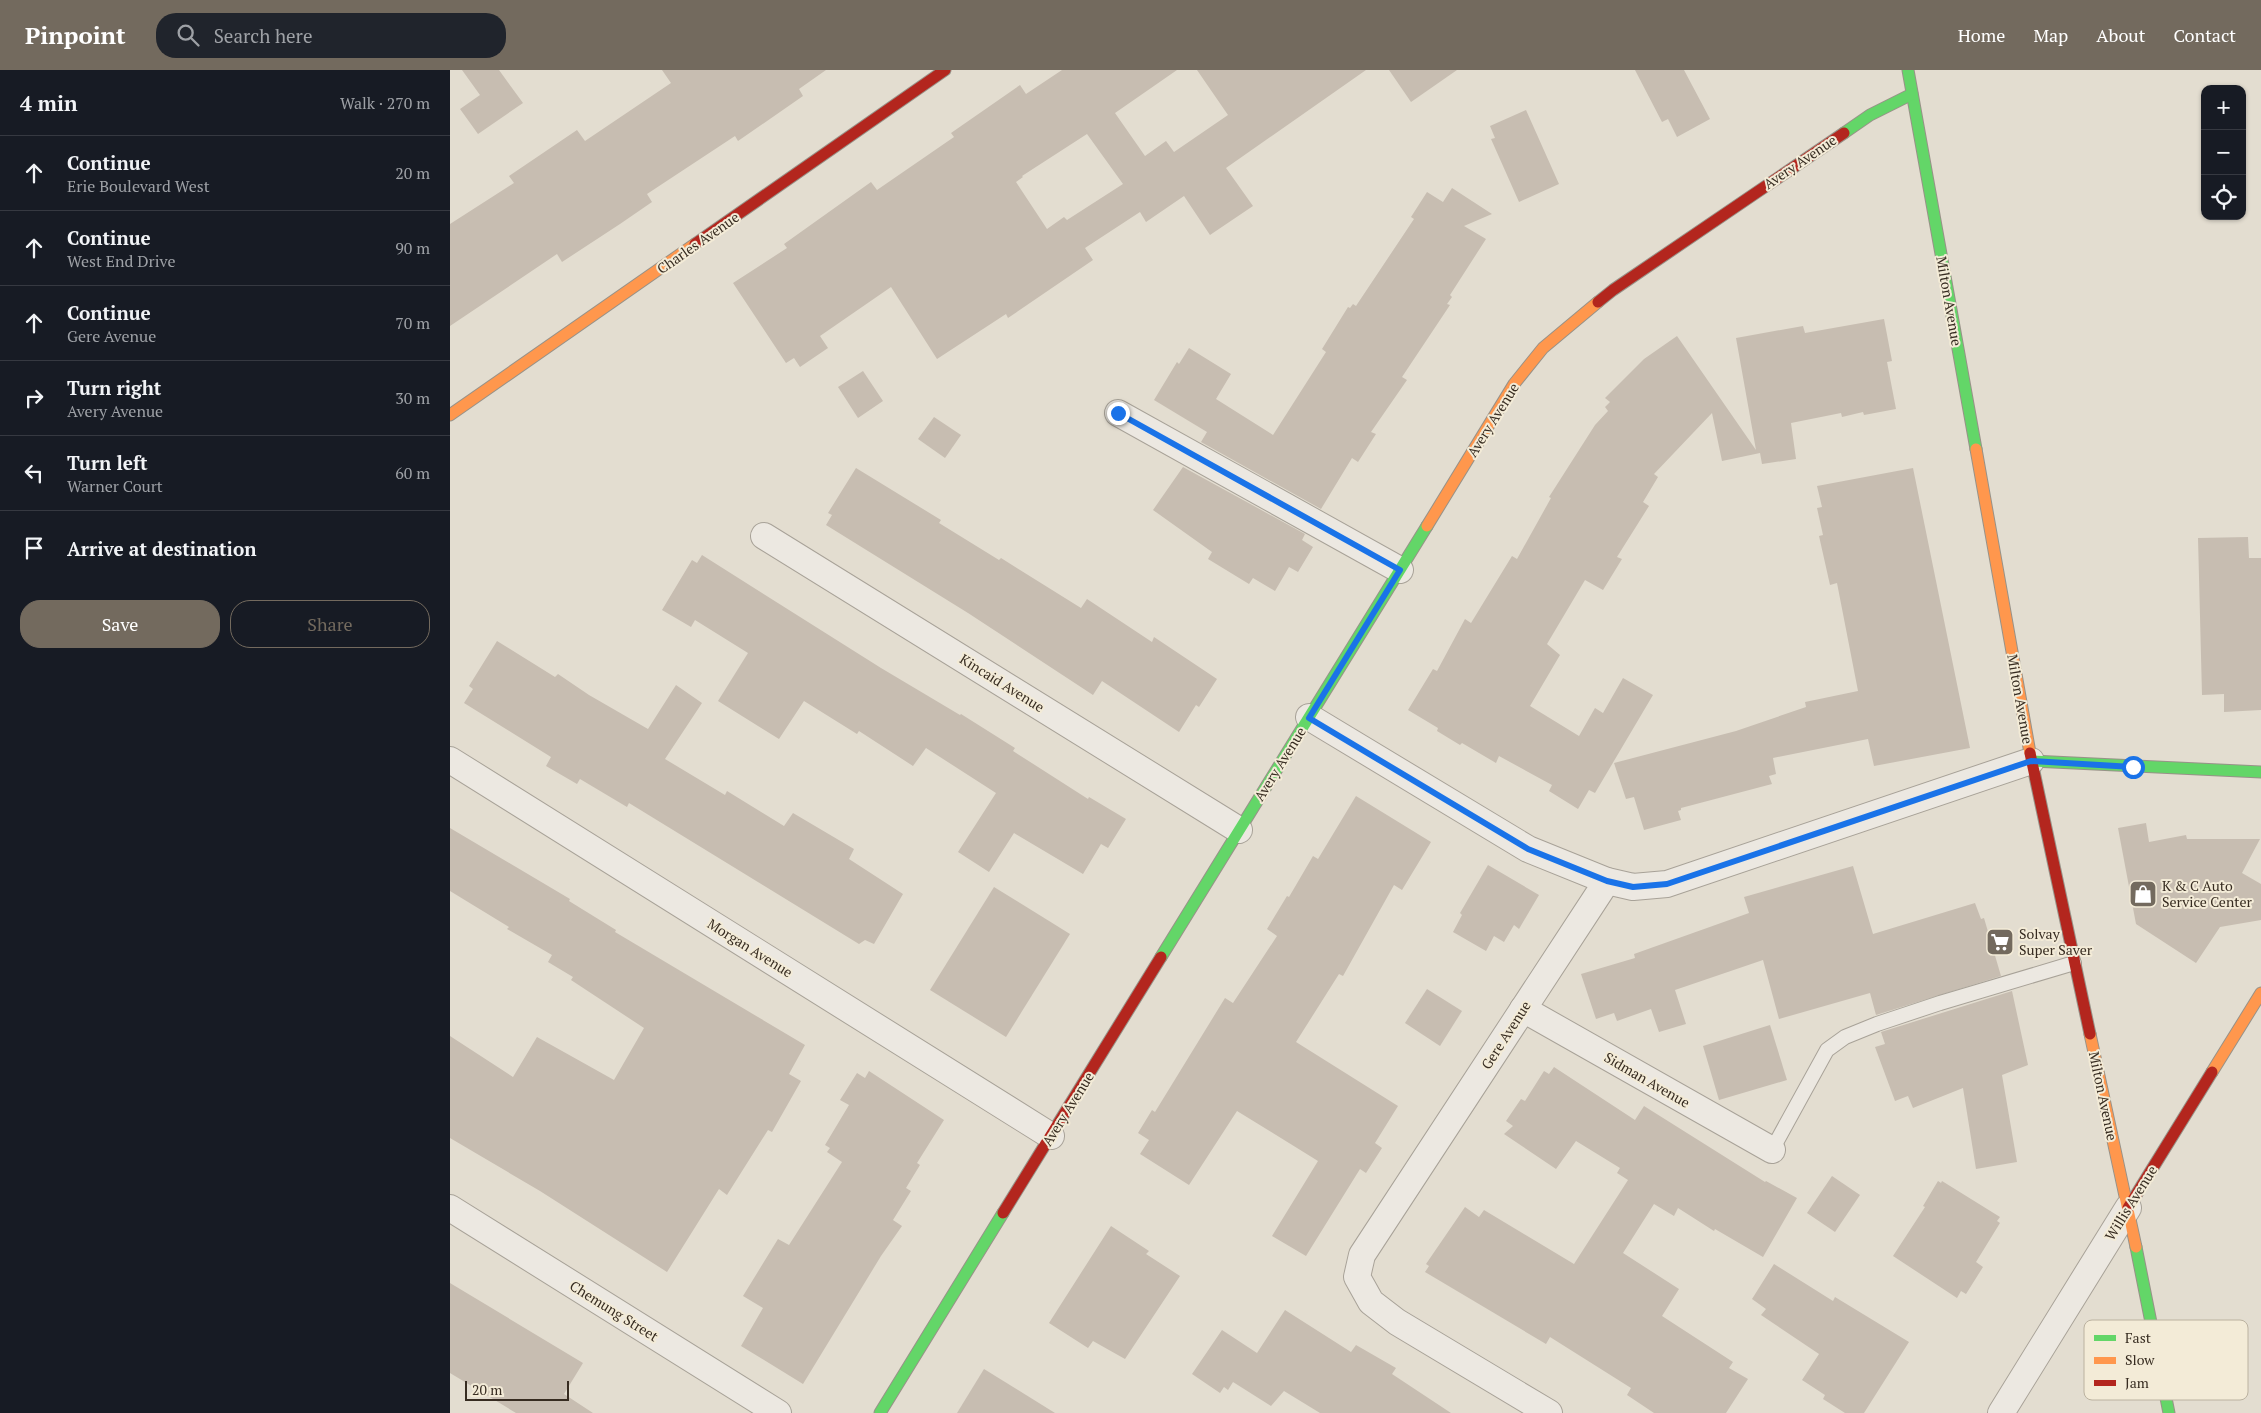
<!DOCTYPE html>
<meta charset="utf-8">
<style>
:root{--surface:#171b24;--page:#20242c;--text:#f1f3f6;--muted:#9ea1a6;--line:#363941;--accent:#736a5e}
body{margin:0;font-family:"PT Serif",serif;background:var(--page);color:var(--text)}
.controls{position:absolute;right:15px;top:15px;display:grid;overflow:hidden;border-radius:10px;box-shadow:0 1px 4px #0004}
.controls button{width:45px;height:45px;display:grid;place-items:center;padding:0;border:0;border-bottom:1px solid var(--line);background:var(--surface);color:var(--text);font:25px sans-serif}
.scale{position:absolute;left:15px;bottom:12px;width:104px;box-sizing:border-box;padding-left:5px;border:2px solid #372c21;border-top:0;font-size:14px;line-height:18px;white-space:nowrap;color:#372c21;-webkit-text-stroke:4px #f3ebd7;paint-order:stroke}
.stop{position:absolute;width:15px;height:15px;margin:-11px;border:4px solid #1a73e8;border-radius:50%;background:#fff}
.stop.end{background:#1a73e8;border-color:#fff;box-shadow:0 1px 5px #0008}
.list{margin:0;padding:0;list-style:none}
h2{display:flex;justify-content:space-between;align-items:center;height:65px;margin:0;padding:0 20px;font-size:21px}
h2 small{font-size:16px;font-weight:400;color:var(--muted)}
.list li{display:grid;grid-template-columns:32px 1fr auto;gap:15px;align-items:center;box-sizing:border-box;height:75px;padding:0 20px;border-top:1px solid var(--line)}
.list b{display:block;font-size:19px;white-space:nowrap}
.list p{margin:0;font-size:16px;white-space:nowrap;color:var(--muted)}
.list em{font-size:16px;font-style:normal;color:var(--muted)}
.actions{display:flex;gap:10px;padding:15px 20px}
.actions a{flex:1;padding:11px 0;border:1px solid var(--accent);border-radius:20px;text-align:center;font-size:18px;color:var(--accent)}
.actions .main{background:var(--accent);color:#fff}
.icon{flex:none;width:28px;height:28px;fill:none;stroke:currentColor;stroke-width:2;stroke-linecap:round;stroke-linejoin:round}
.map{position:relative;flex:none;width:1811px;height:1343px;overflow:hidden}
header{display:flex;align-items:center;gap:30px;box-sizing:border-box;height:70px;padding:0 25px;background:var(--accent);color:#fff}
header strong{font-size:24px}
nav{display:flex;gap:28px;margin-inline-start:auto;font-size:18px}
.search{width:350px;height:45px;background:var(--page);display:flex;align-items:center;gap:12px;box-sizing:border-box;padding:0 18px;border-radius:20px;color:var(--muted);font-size:19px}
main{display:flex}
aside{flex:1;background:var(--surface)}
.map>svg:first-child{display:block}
.building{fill:#c7bdb1;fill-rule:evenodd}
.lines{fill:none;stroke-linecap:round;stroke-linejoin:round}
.lane-casing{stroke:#a8a298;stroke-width:16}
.street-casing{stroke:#a8a298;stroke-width:28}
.fast-casing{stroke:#989288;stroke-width:13}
.slow-casing{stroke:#989288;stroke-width:13}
.jam-casing{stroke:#989288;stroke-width:13}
.lane{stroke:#ece8e1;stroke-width:14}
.street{stroke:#ece8e1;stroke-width:26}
.fast{stroke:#63d668;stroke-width:11}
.slow{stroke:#ff974d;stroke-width:11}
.jam{stroke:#b3261e;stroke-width:11}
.route{stroke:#1a73e8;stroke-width:6}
.labels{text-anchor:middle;stroke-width:4;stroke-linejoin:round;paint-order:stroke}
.street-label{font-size:14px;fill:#372c21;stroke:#f3ebd7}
.poi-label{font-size:14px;fill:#372c21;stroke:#f3ebd7;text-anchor:start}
.key{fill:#f3ebd7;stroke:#bbb2a0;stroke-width:1}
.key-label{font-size:14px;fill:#372c21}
</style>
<header>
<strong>Pinpoint</strong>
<div class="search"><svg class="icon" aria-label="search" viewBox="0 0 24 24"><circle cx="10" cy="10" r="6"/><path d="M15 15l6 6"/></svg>Search here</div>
<nav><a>Home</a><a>Map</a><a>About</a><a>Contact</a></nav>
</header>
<main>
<aside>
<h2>4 min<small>Walk · 270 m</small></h2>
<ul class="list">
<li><svg class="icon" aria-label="ahead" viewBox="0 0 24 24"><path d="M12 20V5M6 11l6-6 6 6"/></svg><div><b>Continue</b><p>Erie Boulevard West</p></div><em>20 m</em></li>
<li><svg class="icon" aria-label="ahead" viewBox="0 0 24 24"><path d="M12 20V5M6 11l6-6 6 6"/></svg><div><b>Continue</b><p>West End Drive</p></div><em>90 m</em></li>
<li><svg class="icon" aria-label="ahead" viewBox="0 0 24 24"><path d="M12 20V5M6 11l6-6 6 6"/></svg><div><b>Continue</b><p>Gere Avenue</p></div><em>70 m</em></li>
<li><svg class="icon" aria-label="right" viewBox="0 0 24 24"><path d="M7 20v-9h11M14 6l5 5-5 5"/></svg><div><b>Turn right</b><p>Avery Avenue</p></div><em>30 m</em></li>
<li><svg class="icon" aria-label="left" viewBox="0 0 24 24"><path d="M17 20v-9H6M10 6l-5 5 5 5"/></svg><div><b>Turn left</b><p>Warner Court</p></div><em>60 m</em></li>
<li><svg class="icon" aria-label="arrive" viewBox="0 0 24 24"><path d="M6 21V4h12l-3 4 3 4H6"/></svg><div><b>Arrive at destination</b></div></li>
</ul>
<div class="actions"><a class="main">Save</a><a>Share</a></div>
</aside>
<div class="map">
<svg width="1811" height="1343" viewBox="0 0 1811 1343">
<rect width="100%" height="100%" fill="#e3ddd0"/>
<g class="building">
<polygon points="12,0 49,0 73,33 28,64 10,39 30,25"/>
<polygon points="212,0 376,0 349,19 353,26 288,71 285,66 197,124 202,132 170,154 112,192 107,184 0,256 0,154 64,113 59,106 127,60 135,71 221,13"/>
<path d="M612 0H727L665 43 695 86 716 71 724 82 778 45 747 0H916L776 98 803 136 760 165 734 126 696 152 690 142 635 178 643 190 558 248 556 244 487 289 441 217 370 266 378 278 350 297 344 288 336 293 283 213 337 178 334 174 421 112 427 120 504 67 501 63 570 15 576 24ZM637 64 673 114 617 150 614 147 597 159 566 112 573 107 572 106Z"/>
<polygon points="939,0 1007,0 961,32"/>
<polygon points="1185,0 1234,0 1260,49 1227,67 1218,49 1212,52"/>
<polygon points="1076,40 1109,114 1069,132 1041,69 1045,68 1040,56"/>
<polygon points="1002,118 1042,144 1014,156 1036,169 1000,225 1002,227 997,234 1000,235 952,307 957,310 921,362 926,364 908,392 902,388 871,439 751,372 757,362 704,330 727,292 729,294 739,278 781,304 766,329 823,365 876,282 872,279 898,237 900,238 903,234 906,236 964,149 961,147 977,122 993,132"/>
<polygon points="1434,249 1442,291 1437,292 1446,339 1414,345 1413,342 1392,347 1391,343 1341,353 1346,389 1312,394 1310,383 1272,391 1262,343 1204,404 1208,407 1193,432 1199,436 1167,487 1172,489 1153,520 1135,510 1097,574 1110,585 1080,636 1129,666 1145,638 1153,643 1173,608 1203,625 1145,723 1139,720 1128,739 1099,721 1102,715 1049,686 1046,693 1012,673 1010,675 987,661 988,658 958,640 983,599 987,601 1015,549 1021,553 1062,486 1067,489 1101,428 1099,427 1145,355 1158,341 1155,337 1160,332 1155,328 1194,289 1227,266 1306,380 1286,268 1353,256 1355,263"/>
<polygon points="413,301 433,331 408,348 388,317"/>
<polygon points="484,347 511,365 495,388 468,369"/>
<polygon points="733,397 855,464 852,470 863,477 848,502 839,497 825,521 803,508 799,514 758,489 762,482 703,440"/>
<polygon points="406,398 491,450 489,453 549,490 551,488 631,538 637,529 702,572 704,567 767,609 749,637 746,635 729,662 652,611 643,625 518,543 376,455 382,445 378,443"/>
<polygon points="1463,398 1520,678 1424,696 1418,669 1323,688 1326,704 1319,706 1322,714 1231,738 1231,740 1228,741 1231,750 1194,760 1184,727 1176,729 1164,693 1286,661 1356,637 1355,632 1408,621 1387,513 1380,515 1369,466 1373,465 1367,438 1372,437 1367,416"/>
<polygon points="1798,467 1799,488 1811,488 1811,640 1774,642 1774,624 1752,625 1748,468"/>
<polygon points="252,485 431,598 510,645 511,644 565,678 563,681 638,729 639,727 676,749 658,778 651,774 633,804 564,763 539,802 508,782 546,723 476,678 463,696 409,661 407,664 354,631 329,669 268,631 298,583 245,550 241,557 212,540 242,490 247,493"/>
<polygon points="47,571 105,607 108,604 139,625 198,659 226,615 252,633 215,689 275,725 277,721 334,756 343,743 404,779 399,789 453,824 424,874 415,870 409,874 179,733 177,737 130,709 127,714 96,696 101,687 14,633 23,619 19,616"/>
<polygon points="906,726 981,772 952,820 944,815 893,906 889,904 846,972 948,1036 925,1073 932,1078 916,1103 910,1099 856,1186 822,1166 868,1091 787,1041 739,1115 690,1084 699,1070 688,1063 702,1040 705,1042 775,928 783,933 827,866 817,859 837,826 839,827 863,786 868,789"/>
<polygon points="1696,753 1699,772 1736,765 1737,769 1810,769 1792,803 1811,814 1811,850 1770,857 1746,893 1686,854 1668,758"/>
<polygon points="0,758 120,829 119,831 166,860 165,862 355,975 339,1004 351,1011 322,1062 318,1060 277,1125 269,1119 217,1202 90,1121 0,1068 0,966 63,1007 87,967 164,1010 194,958 121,910 123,907 98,892 102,885 57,859 59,857 0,821"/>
<polygon points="1038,795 1089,825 1069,859 1064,855 1054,872 1044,866 1036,881 1003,862 1012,845 1010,843"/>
<polygon points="1403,796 1423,864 1525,833 1531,849 1534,848 1551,906 1426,945 1420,923 1329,949 1313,890 1225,920 1236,954 1209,962 1201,939 1167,951 1164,943 1146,949 1131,904 1185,888 1184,884 1299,843 1294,827"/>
<polygon points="544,817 620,864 556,967 480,920"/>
<polygon points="977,919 1012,941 990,976 955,953"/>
<polygon points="1562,921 1578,995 1552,1005 1567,1092 1526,1099 1513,1018 1463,1038 1458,1026 1445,1031 1425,977 1435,974 1431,962"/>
<polygon points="1320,955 1337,1010 1269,1030 1253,976"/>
<polygon points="1104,997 1185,1050 1194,1036 1315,1112 1316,1111 1347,1128 1313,1187 1265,1159 1264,1161 1228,1138 1224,1146 1204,1134 1173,1183 1229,1219 1212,1246 1283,1292 1279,1298 1298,1309 1276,1343 1204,1343 1177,1325 1181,1318 1100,1267 1096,1274 975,1202 979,1196 976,1194 1015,1137 1029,1147 1034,1140 1124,1194 1178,1110 1167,1103 1170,1098 1126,1071 1106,1099 1054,1064 1063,1056 1056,1051 1071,1029 1075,1031 1094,1001 1099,1004"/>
<polygon points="419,1001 494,1050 467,1093 470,1095 456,1118 461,1121 443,1150 452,1156 431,1186 353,1314 291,1276 313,1238 293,1226 328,1169 339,1175 392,1092 377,1082 380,1078 375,1075 399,1035 390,1030 407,1003 415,1008"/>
<polygon points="1382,1106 1410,1125 1385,1162 1357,1143"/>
<polygon points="1488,1111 1491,1113 1492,1111 1550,1147 1547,1151 1550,1153 1526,1192 1533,1197 1516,1224 1511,1221 1507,1228 1443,1186 1475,1137 1473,1136"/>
<polygon points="661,1156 699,1181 696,1184 730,1206 675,1289 643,1271 638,1278 599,1253"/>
<polygon points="1324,1194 1383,1231 1385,1227 1459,1272 1414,1343 1395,1343 1373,1329 1375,1325 1352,1310 1369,1284 1311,1245 1316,1239 1302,1229"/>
<polygon points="0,1213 133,1293 114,1324 143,1343 66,1343 0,1303"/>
<polygon points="835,1240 901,1282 906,1275 946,1298 942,1304 1001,1343 870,1343 834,1321 821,1336 783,1312 778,1320 774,1317 770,1323 742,1304 772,1260 807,1283"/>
<polygon points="534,1299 605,1343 507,1343"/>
</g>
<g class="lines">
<defs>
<polyline id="lane" points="1322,1080 1377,980 1395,967 1427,954 1490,933 1624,893"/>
<g id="street">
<polyline points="668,343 950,500"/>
<polyline points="314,466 789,760"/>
<polyline points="859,647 1078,779 1157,811 1183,817 1217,814 1581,691"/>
<polyline points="0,690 601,1066"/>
<polyline points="1073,939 1322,1080"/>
<polyline points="0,1138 328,1343"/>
<polyline points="1099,1343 947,1252 921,1232 907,1207 912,1185 1157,811"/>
<polyline points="1551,1343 1678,1138"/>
</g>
<g id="fast">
<polyline points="1458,0 1526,379"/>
<polyline points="1394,63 1420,45 1462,24"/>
<polyline points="1581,691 1811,702"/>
<polyline points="711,887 977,456"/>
<polyline points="1686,1177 1719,1343"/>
<polyline points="430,1343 553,1143"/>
</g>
<g id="slow">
<polyline points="0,345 245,174"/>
<polyline points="1526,379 1580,683"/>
<polyline points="977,456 1064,314 1093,278 1148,232"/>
<polyline points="1640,964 1686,1177"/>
<polyline points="1762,1002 1811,923"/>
</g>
<g id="jam">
<polyline points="245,174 495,0"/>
<polyline points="1148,232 1163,220 1394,63"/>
<polyline points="1580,683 1640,964"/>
<polyline points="1678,1138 1762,1002"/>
<polyline points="553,1143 711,887"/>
</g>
</defs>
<use href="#lane" class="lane-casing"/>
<use href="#street" class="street-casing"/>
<use href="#fast" class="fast-casing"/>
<use href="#slow" class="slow-casing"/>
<use href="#jam" class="jam-casing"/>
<use href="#lane" class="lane"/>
<use href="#street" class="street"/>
<use href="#fast" class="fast"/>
<use href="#slow" class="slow"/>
<use href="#jam" class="jam"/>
</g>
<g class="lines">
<polyline class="route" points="668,343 950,500 859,648 1078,779 1157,811 1183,817 1217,814 1581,691 1683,697"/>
</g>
<defs>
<symbol id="shop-square" viewBox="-11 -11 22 22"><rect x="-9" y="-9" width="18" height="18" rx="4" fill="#736a5e" stroke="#f3ebd7"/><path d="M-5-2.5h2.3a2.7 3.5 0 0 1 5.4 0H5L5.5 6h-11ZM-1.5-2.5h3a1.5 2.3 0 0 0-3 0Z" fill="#fff"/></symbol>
<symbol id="supermarket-square" viewBox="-11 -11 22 22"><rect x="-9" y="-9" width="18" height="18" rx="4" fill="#736a5e" stroke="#f3ebd7"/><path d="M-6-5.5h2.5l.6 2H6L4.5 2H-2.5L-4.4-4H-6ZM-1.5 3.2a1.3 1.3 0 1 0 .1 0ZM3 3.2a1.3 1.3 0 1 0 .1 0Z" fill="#fff"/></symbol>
</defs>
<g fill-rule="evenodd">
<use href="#shop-square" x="1677" y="808" width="32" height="32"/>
<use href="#supermarket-square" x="1534" y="856" width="32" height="32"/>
</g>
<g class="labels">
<g class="street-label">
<text transform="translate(1350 92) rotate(-34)" y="5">Avery Avenue</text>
<text transform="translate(248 173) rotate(-35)" y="5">Charles Avenue</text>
<text transform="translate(1499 231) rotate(80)" y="5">Milton Avenue</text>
<text transform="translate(1043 350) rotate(-58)" y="5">Avery Avenue</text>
<text transform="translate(552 613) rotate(32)" y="5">Kincaid Avenue</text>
<text transform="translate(1570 629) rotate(80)" y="5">Milton Avenue</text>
<text transform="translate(830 694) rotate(-58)" y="5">Avery Avenue</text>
<text transform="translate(300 878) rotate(32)" y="5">Morgan Avenue</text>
<text transform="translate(1056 965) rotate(-57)" y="5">Gere Avenue</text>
<text transform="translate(1197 1010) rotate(30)" y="5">Sidman Avenue</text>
<text transform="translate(1653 1026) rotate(78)" y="5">Milton Avenue</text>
<text transform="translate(618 1039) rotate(-58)" y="5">Avery Avenue</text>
<text transform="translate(1681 1133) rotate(-58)" y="5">Willis Avenue</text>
<text transform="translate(164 1241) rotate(32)" y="5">Chemung Street</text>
</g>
<g class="poi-label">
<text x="1712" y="821">K &amp; C Auto<tspan x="1712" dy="16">Service Center</tspan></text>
<text x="1569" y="869">Solvay<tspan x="1569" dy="16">Super Saver</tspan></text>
</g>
</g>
<rect x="1634" y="1250" width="164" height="80" rx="8" class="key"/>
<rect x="1644" y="1265" width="22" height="6" fill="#63d668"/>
<rect x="1644" y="1287" width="22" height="7" fill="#ff974d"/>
<rect x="1644" y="1310" width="22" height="6" fill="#b3261e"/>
<g class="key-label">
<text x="1675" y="1273">Fast</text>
<text x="1675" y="1295">Slow</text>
<text x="1675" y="1318">Jam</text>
</g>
</svg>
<div class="controls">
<button>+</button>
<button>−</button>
<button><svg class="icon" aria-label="locate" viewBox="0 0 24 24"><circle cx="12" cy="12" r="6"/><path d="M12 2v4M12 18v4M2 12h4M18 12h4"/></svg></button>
</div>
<div class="scale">20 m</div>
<div class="stop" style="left:1683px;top:697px"></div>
<div class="stop end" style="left:668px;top:343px"></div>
</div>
</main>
